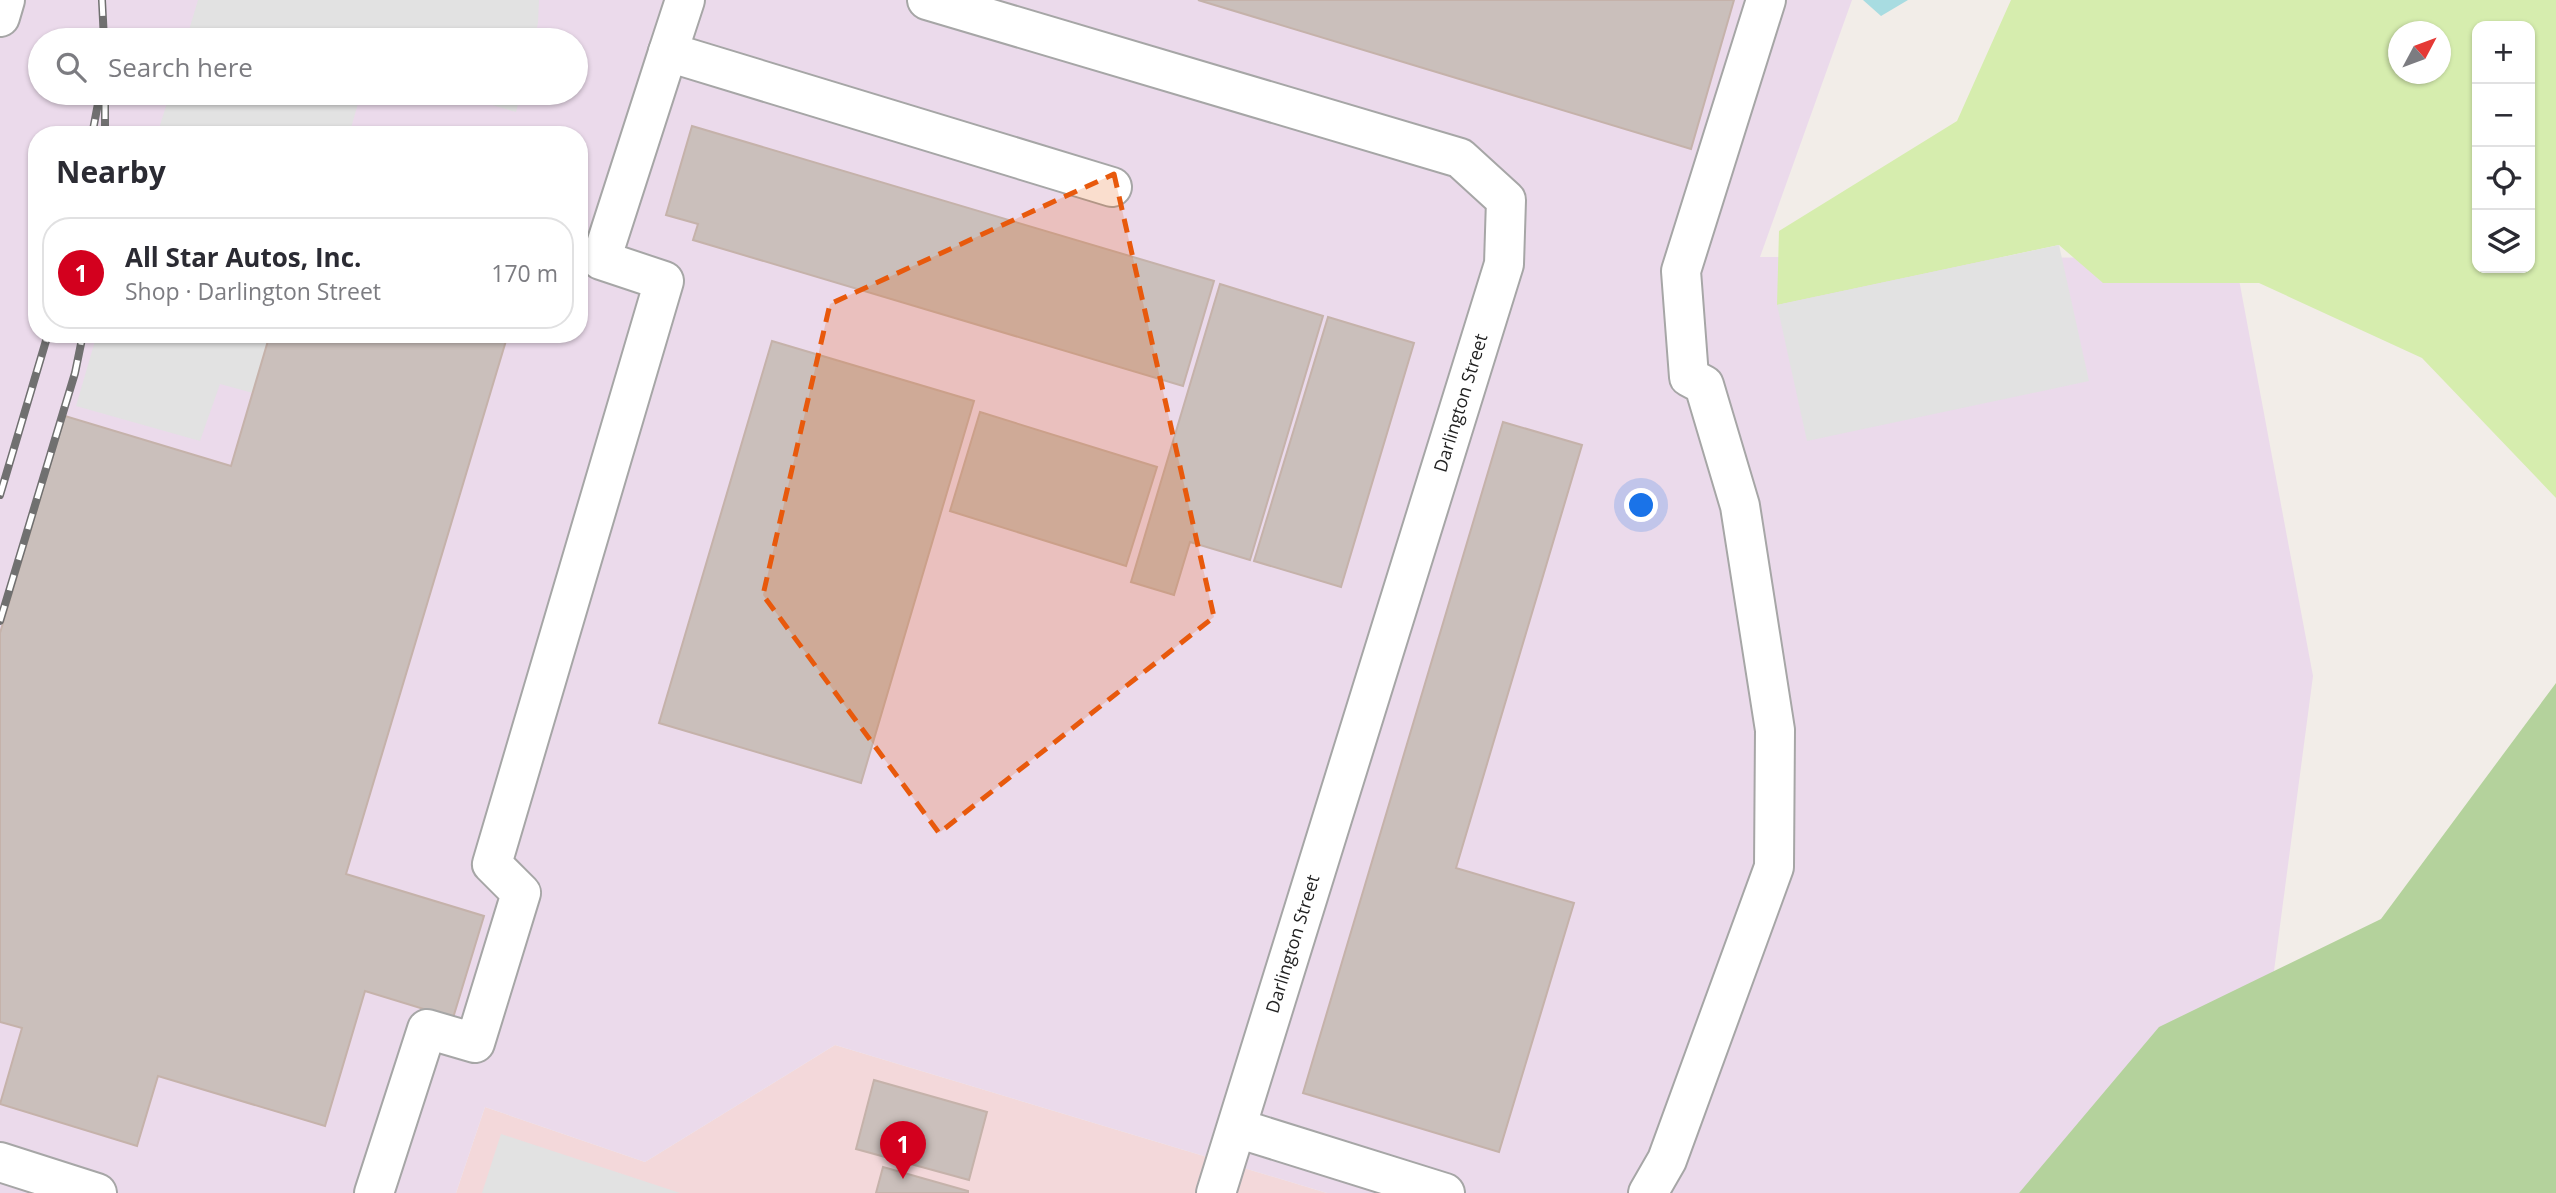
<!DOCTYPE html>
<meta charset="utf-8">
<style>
:root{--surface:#fff;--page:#f2f2f3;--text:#2b2b33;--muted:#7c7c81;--line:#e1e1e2;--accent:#d3001e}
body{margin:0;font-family:"Open Sans",sans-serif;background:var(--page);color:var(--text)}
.controls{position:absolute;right:21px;top:21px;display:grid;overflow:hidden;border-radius:14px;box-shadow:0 2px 5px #0004}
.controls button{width:63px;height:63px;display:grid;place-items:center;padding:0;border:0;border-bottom:2px solid var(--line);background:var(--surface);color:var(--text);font:35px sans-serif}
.compass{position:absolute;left:2388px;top:21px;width:63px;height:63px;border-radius:50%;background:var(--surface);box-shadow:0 2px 5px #0004;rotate:49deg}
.you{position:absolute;left:1642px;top:506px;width:24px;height:24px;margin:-18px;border:5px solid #fff;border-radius:50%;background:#1a73e8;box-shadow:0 0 0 10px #1a73e833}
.badge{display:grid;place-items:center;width:46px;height:46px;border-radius:50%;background:var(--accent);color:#fff;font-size:23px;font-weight:700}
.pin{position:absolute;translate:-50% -58px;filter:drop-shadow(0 2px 4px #0008)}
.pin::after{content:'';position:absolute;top:37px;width:24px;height:21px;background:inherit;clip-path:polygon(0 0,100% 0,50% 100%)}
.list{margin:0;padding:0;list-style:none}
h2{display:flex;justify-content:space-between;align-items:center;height:91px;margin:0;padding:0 28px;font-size:30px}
h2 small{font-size:23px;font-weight:400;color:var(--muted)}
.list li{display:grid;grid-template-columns:46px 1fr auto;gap:21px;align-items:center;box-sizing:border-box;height:112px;margin:0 14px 14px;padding:0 14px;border:2px solid var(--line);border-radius:28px}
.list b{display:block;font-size:26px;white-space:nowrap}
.list p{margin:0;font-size:23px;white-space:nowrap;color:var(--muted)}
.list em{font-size:23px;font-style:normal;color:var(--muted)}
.icon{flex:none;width:38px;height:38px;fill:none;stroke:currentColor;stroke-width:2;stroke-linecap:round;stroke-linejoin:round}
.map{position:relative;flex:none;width:2556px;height:1193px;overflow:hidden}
.search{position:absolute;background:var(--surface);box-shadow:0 2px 5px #0004;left:28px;top:28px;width:560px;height:77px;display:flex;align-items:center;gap:18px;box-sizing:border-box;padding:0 24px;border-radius:38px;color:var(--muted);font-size:26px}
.panel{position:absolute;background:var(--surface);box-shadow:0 2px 5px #0004;left:28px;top:126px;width:560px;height:217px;border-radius:28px}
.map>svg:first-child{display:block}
.commercial{fill:#f3d8da}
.industrial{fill:#ebdaeb;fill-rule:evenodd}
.grass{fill:#d6edae;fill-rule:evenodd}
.forest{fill:#b4d29c}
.parking{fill:#e2e2e2}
.water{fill:#a8dce1}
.building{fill:#cabfbb;stroke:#c5b2aa;stroke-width:2}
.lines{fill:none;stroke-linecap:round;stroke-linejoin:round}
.minor-casing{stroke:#a6a6a6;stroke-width:42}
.minor{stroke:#fff;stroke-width:38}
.rail-casing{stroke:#707070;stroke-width:8}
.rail{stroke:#fff;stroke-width:5;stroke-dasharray:16;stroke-linecap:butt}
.marked{fill:#e8590c;fill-opacity:0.2;stroke:#e8590c;stroke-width:5;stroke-dasharray:14 9;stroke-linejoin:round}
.labels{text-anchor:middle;stroke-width:5;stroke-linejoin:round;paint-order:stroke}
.street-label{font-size:18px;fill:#222;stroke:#fff}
</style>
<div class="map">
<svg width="2556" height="1193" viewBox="0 0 2556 1193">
<rect width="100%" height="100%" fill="#f2ede8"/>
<polygon class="commercial" points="835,1045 1327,1193 456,1193 485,1107 645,1162"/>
<path class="industrial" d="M0 0H1852L1760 257 2235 258 2313 676 2274 971 2069 1193H1327L835 1045 645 1162 485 1107 456 1193H0ZM40 40H576V93H40ZM37 135H579V334H37Z"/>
<path class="grass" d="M2011 0H2556V498L2422 358 2259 283H2103L2059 245 1777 305 1779 231 1957 121ZM2477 26H2530V268H2477ZM2398 32H2440V74H2398Z"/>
<polygon class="forest" points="2556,683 2556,1193 2019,1193 2159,1027 2381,919"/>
<g class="parking">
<polygon points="198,0 539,0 538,23 534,40 186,40"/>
<polygon points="170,93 361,93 349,135 157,135"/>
<polygon points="452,93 521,93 516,112"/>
<polygon points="2059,245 2089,381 1807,441 1777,305"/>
<polygon points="97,334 270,334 253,393 220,384 200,441 76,406"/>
<polygon points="501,1134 680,1193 482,1193"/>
</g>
<polygon class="water" points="1863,0 1908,0 1881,16"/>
<g class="building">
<polygon points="1198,0 1734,0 1691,149"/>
<polygon points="692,126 1214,281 1183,386 693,240 698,224 666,215"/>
<polygon points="1220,284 1323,316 1250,560 1190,542 1174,595 1131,582"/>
<polygon points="1328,317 1414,343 1341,587 1254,561"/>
<polygon points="270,334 508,334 346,874 484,916 453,1018 365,991 325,1126 158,1076 137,1146 0,1104 22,1028 0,1022 0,633 65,416 231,466"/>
<polygon points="772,341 974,401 861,783 659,723"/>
<polygon points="980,412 1157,467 1126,566 950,511"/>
<polygon points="1503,422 1582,445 1456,868 1574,903 1499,1152 1303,1093"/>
<polygon points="874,1080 987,1112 969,1180 856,1149"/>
<polygon points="883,1167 968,1191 968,1193 876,1193"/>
</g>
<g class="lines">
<defs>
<g id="minor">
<polyline points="685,0 668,52 1112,187"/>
<polyline points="927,0 1460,158 1506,200 1504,264 1216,1193"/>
<polyline points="0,17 5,0"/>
<polyline points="1237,1128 1445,1193"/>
<polyline points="0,1162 97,1193"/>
<polyline points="374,1193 427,1029 475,1043 521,893 492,864 664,281 601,260 668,52"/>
<polyline points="1648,1193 1667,1160 1774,867 1775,730 1740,506 1704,385 1689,377 1681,271 1766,0"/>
</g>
</defs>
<use href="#minor" class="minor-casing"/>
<use href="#minor" class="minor"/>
<defs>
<g id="rail">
<polyline points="102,0 104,40"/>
<polyline points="105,103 105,135"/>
<polyline points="92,135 100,93"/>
<polyline points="0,495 48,334"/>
<polyline points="0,621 75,373 83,334"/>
</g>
</defs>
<use href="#rail" class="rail-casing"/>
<use href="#rail" class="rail"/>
</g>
<path class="marked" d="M1114 174 1214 617 939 833 763 595 830 304Z"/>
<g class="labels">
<g class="street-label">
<text transform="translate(1461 403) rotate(-73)" y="6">Darlington Street</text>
<text transform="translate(1293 944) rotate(-73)" y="6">Darlington Street</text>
</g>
</g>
</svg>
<div class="controls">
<button>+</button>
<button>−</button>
<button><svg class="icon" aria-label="locate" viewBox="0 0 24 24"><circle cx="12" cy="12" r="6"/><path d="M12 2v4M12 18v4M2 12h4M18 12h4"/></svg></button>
<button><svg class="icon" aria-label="layers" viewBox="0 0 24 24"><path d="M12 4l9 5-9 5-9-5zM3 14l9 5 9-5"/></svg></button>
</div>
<svg class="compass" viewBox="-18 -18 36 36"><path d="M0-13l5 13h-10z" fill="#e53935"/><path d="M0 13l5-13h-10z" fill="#7c7c81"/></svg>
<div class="you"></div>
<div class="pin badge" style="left:903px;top:1179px">1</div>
<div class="search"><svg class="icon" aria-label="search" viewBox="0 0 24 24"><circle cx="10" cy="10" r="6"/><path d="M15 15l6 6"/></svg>Search here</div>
<section class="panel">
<h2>Nearby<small></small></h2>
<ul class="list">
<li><span class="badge">1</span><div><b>All Star Autos, Inc.</b><p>Shop · Darlington Street</p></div><em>170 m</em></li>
</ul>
</section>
</div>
